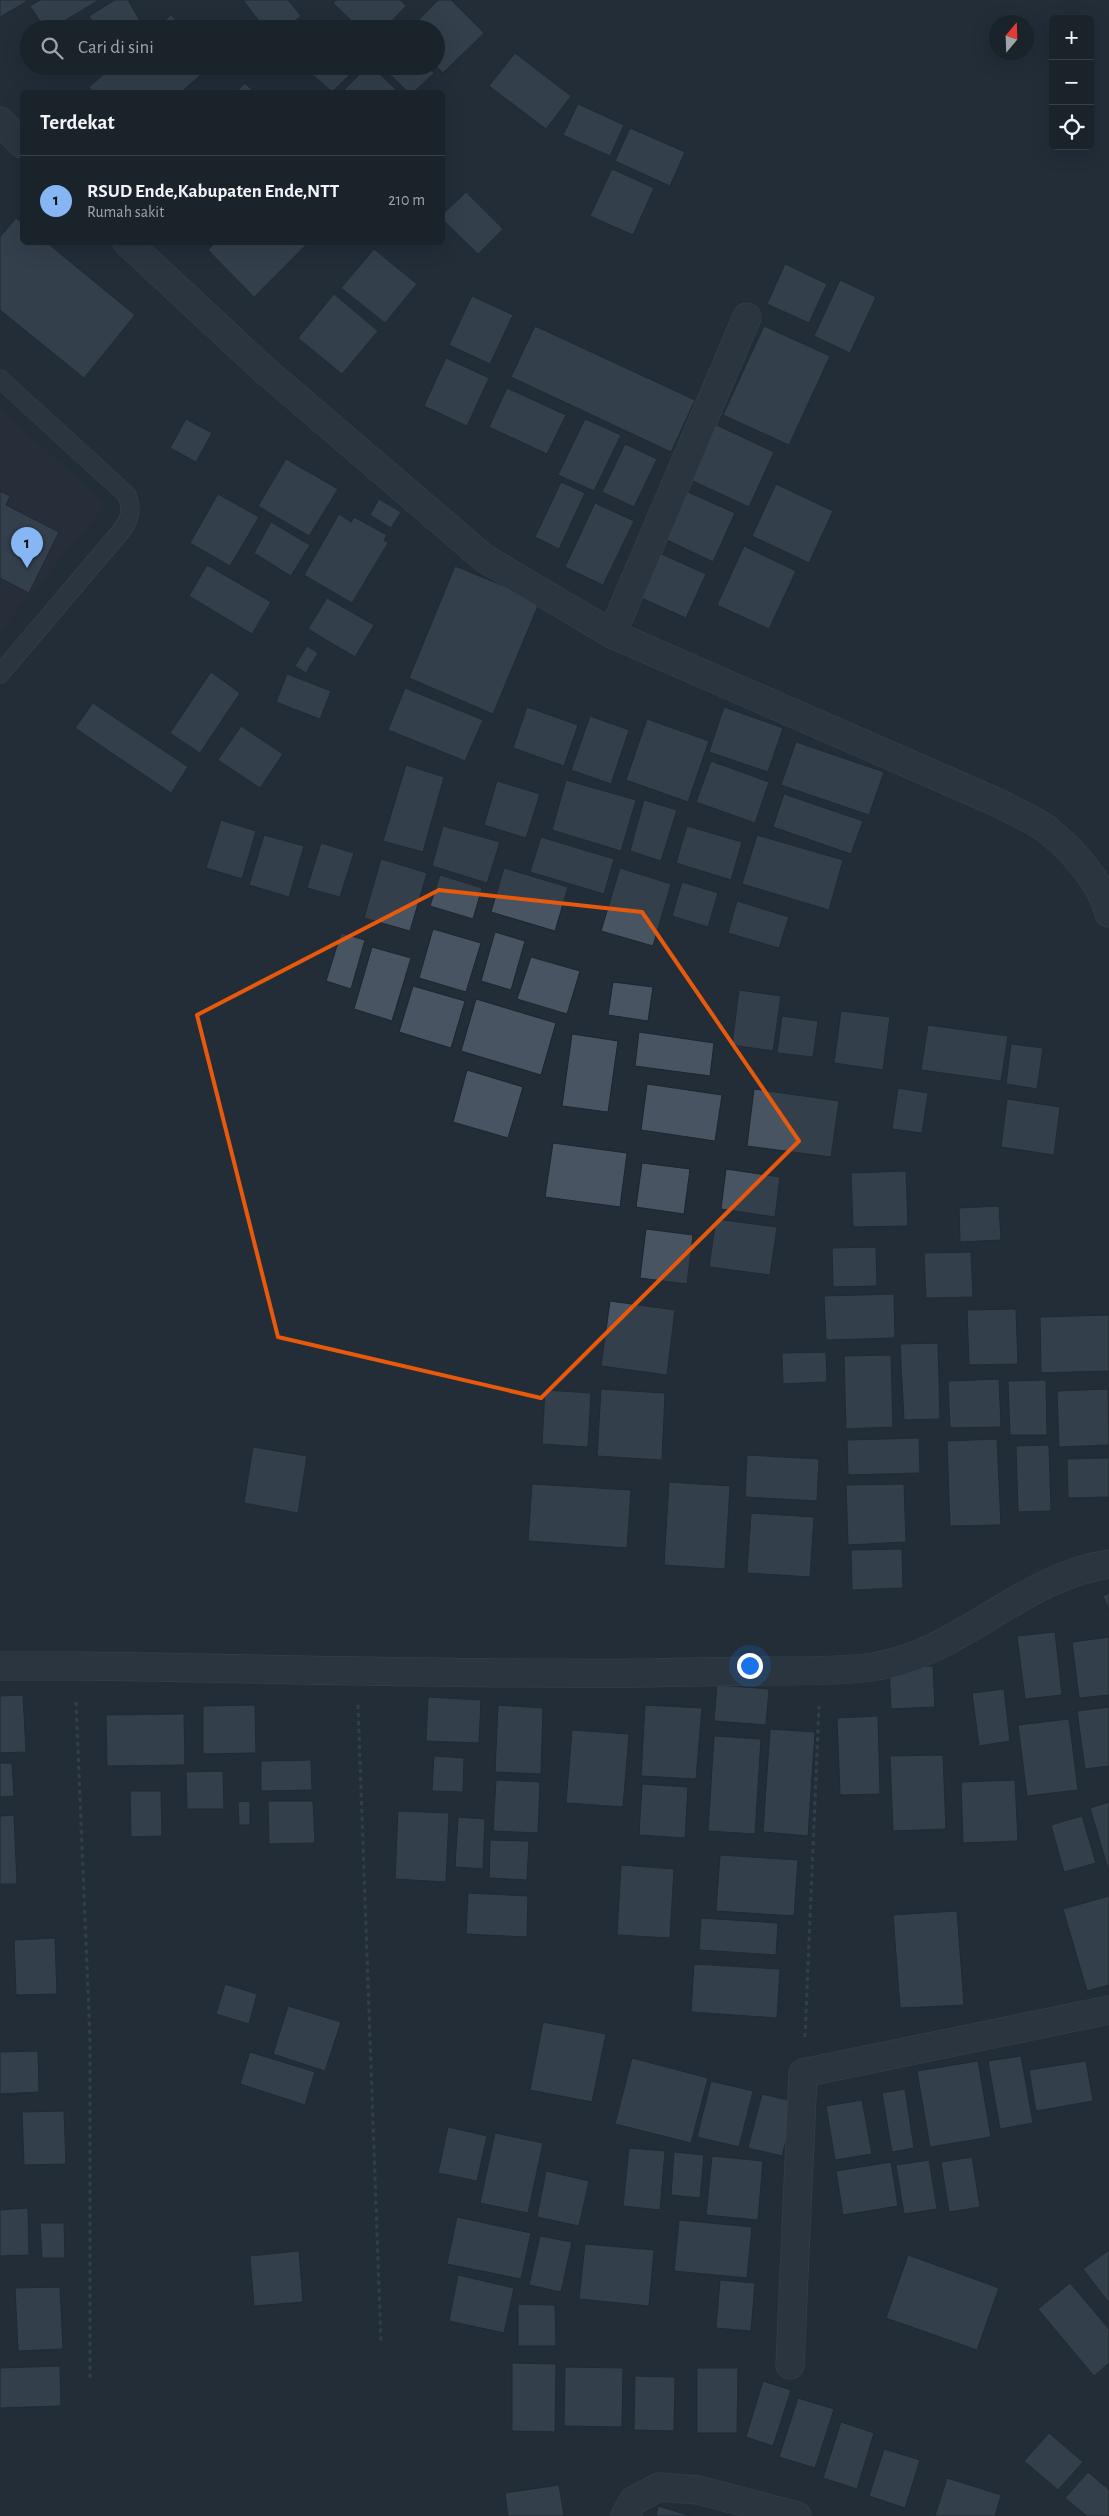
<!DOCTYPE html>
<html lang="id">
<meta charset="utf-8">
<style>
:root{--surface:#1a222a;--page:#232a32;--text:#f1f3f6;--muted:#9fa4a8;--line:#383f47;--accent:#86b6f4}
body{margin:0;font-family:"Alegreya Sans",sans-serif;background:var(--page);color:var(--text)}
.controls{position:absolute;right:15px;top:15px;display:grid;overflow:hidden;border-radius:8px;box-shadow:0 5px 20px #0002}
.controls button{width:45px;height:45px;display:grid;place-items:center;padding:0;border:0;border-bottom:1px solid var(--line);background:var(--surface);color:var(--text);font:25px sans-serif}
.compass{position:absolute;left:989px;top:15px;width:45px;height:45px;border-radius:50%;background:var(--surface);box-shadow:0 5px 20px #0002;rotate:19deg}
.you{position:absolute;left:749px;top:1665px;width:18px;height:18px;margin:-12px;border:4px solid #fff;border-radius:50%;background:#1a73e8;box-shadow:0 0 0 8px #1a73e833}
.badge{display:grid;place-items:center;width:32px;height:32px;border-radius:50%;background:var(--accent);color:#111;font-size:16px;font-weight:700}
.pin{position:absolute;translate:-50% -41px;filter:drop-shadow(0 1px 2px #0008)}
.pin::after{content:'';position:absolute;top:26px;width:18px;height:15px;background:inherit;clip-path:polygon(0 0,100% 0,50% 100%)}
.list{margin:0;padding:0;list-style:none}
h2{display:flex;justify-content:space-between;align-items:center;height:65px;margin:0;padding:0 20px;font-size:21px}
h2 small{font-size:16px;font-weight:400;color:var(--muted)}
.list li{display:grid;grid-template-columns:32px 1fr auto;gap:15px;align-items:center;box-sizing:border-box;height:90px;padding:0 20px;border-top:1px solid var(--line)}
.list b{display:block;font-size:19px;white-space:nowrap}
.list p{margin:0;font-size:16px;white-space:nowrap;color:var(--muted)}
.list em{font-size:16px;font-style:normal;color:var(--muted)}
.icon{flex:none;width:28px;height:28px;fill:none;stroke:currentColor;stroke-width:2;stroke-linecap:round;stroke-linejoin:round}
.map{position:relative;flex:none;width:1109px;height:2516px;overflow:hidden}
.search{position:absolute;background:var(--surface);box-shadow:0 5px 20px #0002;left:20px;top:20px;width:425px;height:55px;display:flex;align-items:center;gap:12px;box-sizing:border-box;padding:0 18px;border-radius:28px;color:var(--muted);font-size:19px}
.panel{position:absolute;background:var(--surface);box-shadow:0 5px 20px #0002;left:20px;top:90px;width:425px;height:155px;border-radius:8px}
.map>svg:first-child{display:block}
.medical{fill:#2e2d3a}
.building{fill:#485462;stroke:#1d252f}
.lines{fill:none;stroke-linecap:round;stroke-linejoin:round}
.service-casing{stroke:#535c67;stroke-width:19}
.minor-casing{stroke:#535c67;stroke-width:29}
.path{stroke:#435759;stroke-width:3;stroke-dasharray:4 4;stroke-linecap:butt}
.service{stroke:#353e49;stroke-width:18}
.minor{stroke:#353e49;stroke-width:28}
.marked{fill:none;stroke:#e8590c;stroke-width:4;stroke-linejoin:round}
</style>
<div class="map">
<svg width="1109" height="2516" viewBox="0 0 1109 2516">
<rect width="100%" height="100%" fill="#222d38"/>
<polygon class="medical" points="0,408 106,505 0,631"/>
<g class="building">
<polygon points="0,0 29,0 0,17"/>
<polygon points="40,0 99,0 51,29 45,29 30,6"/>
<polygon points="115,0 128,0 144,28 97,29 89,16"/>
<polygon points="243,0 288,0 301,16 284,29 265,29"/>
<polygon points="336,0 400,0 406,6 384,29 360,29 333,3"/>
<polygon points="438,0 451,0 484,33 443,73 436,66 436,29 410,29"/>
<polygon points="171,15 184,29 155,29"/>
<polygon points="515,53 571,96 546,129 489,86"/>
<polygon points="113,66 211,66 181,92 93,92 89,87"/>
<polygon points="303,66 359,66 332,92"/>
<polygon points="368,66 372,66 398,92 342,92"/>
<polygon points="381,66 427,66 434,73 414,92 408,92"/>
<polygon points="245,83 254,92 236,92"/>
<polygon points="578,104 624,125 610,156 563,135"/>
<polygon points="630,128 685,152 670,186 615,161"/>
<polygon points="612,169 654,188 633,235 590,216"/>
<polygon points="466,192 503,229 478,254 442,219 442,215"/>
<polygon points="16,218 22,223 22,242 46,242 135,315 84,378 0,310 0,237"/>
<polygon points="215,242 309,242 254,297 208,250"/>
<polygon points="374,249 417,284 385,323 341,288"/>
<polygon points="785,264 827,284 809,323 767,304"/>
<polygon points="840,280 876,297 850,353 814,336"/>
<polygon points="334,294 378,331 342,374 298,338"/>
<polygon points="472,296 513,315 490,364 449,345"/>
<polygon points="535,326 695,400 671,452 511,377"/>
<polygon points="764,326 830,356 789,445 723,415"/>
<polygon points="446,358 489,378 467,426 424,406"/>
<polygon points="507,388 566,415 547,454 489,427"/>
<polygon points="186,419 212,433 196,462 170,448"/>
<polygon points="585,419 621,435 594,491 558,475"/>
<polygon points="708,421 774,452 749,507 682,476"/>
<polygon points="625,444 657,459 634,507 602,492"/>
<polygon points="286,459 338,489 309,536 258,506"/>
<polygon points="561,482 585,493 559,549 535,537"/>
<polygon points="776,484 833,511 809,563 752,536"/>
<polygon points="679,488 735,513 713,562 657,535"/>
<polygon points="0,491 10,496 6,505 59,532 29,593 0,578"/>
<polygon points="218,494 259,517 230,566 190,543"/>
<polygon points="379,499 401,512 391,528 370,515"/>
<polygon points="595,503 634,521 603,585 565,567"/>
<polygon points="339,514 351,522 354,517 387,535 384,540 388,543 352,603 304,575"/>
<polygon points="271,522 310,545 291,576 254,553"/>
<polygon points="744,546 796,571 769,629 717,605"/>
<polygon points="648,548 706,574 686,618 628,592"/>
<polygon points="207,565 271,602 252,634 189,596"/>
<polygon points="455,566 540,601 493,714 409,678"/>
<polygon points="327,598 374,625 355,657 308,629"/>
<polygon points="307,646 318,653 306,673 295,666"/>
<polygon points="211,672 240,693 200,753 170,733"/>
<polygon points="287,674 331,691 320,719 276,702"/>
<polygon points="405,688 483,720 465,761 388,730"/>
<polygon points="93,703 188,767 171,793 75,728"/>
<polygon points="527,707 578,725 564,766 513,748"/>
<polygon points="724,707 783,728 768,772 709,752"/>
<polygon points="590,716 629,730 611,784 571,770"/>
<polygon points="647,719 709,741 688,802 626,780"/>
<polygon points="241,726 283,754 260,788 218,760"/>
<polygon points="796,742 884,772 869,815 781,785"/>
<polygon points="711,761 769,782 755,823 696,802"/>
<polygon points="406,765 444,777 423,852 383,841"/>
<polygon points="566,780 636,800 621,851 552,830"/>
<polygon points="497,781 540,794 526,838 484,825"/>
<polygon points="784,794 863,821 851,854 773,827"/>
<polygon points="644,800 677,810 661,861 630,851"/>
<polygon points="221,820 256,831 242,879 206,868"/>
<polygon points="443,826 500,842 487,883 432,866"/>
<polygon points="687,826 742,842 731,880 676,863"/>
<polygon points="264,835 304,846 289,897 249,885"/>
<polygon points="757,835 843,860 829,910 742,884"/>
<polygon points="541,837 614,859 604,894 530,872"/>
<polygon points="321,843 354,853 340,897 307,888"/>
<polygon points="381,859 427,873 410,931 364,918"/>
<polygon points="504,868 568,887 555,931 491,912"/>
<polygon points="620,868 671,884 653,946 601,931"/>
<polygon points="440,875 482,888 473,919 430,906"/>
<polygon points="682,882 718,893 708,927 672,916"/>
<polygon points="737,901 789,917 779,948 728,933"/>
<polygon points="433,929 481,943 466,992 419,978"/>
<polygon points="495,932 525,941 511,990 481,981"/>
<polygon points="341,933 365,940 351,989 326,981"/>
<polygon points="372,947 411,958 392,1021 354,1009"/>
<polygon points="531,957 580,971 567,1014 517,999"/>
<polygon points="613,982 653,987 648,1021 608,1015"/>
<polygon points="413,986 465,1001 451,1048 399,1032"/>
<polygon points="739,990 781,996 773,1051 732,1045"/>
<polygon points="476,999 556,1023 541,1075 461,1051"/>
<polygon points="841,1011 890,1017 883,1070 834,1063"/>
<polygon points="782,1016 818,1021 813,1057 777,1053"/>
<polygon points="928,1025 1008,1036 1001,1081 921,1070"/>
<polygon points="639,1032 714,1043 710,1076 635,1066"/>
<polygon points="572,1034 618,1041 608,1112 562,1106"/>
<polygon points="1011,1044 1043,1048 1037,1089 1006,1084"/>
<polygon points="467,1070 523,1087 508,1138 453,1122"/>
<polygon points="647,1084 722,1095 715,1141 641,1130"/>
<polygon points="898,1088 928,1093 922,1133 892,1129"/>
<polygon points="754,1089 839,1101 831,1157 747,1146"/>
<polygon points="1007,1099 1060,1107 1054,1155 1001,1147"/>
<polygon points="553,1143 627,1153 620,1207 545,1197"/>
<polygon points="642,1163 690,1169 684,1214 636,1207"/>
<polygon points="726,1169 780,1177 775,1217 721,1209"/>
<polygon points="906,1171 908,1226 853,1227 851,1173"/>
<polygon points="999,1206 1001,1240 960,1242 959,1208"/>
<polygon points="716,1219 777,1227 770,1275 709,1267"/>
<polygon points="646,1229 693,1235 687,1284 640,1278"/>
<polygon points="876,1247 877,1286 833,1287 832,1248"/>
<polygon points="971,1252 973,1297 926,1298 924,1253"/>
<polygon points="894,1294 895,1338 826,1340 824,1296"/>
<polygon points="610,1301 675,1310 667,1375 601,1366"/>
<polygon points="1016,1309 1018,1364 969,1365 967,1310"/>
<polygon points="1109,1315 1109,1371 1041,1373 1040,1317"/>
<polygon points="938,1343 940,1419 904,1420 900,1344"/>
<polygon points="826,1352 827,1382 783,1384 782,1353"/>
<polygon points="891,1355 893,1427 846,1429 844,1356"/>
<polygon points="999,1379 1001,1427 950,1428 948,1381"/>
<polygon points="1046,1380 1047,1435 1010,1435 1008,1381"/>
<polygon points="601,1389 665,1393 662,1460 597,1456"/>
<polygon points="1108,1389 1109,1445 1059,1447 1057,1391"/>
<polygon points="545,1390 591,1393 588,1447 542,1444"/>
<polygon points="919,1438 920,1473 848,1475 847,1440"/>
<polygon points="997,1439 1001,1525 950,1526 947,1441"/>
<polygon points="1049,1445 1051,1511 1018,1512 1016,1446"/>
<polygon points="253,1447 307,1456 298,1513 244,1503"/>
<polygon points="747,1455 819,1459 817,1501 745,1497"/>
<polygon points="1109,1458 1109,1497 1068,1498 1067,1459"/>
<polygon points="669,1482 730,1486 725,1569 664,1565"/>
<polygon points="532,1484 631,1490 627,1548 528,1541"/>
<polygon points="904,1484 906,1542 848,1545 846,1485"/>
<polygon points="751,1513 814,1517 810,1577 747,1573"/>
<polygon points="902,1549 903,1588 852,1590 851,1550"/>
<polygon points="1109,1593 1109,1610 1103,1596"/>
<polygon points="1055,1632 1062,1695 1025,1699 1017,1636"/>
<polygon points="1109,1637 1109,1695 1079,1698 1072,1642"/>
<polygon points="933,1666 935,1707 891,1709 889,1668"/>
<polygon points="717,1685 769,1689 766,1725 714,1721"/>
<polygon points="1004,1689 1010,1741 979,1746 972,1693"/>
<polygon points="23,1695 26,1752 0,1753 0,1696"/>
<polygon points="428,1697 481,1700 479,1743 426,1741"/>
<polygon points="255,1705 256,1753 203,1754 203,1706"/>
<polygon points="498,1705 543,1708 541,1774 495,1772"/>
<polygon points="645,1705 702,1708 696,1779 641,1776"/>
<polygon points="1109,1707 1109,1766 1085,1769 1077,1711"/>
<polygon points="184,1714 185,1765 107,1766 106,1715"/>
<polygon points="878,1716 880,1794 840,1795 837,1718"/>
<polygon points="1069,1719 1078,1790 1027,1796 1018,1725"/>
<polygon points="770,1729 815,1732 808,1836 763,1832"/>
<polygon points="572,1730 629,1734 623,1807 566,1803"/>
<polygon points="714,1736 761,1739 755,1834 708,1831"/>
<polygon points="943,1755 946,1829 893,1831 890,1756"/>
<polygon points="434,1756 464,1758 463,1792 432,1791"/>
<polygon points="311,1760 312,1790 261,1791 261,1761"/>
<polygon points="0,1763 12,1763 14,1796 0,1797"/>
<polygon points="223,1771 224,1809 187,1809 186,1772"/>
<polygon points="496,1780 540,1782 538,1833 493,1831"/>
<polygon points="1015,1780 1018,1841 963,1843 961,1782"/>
<polygon points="642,1784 688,1787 685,1838 639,1835"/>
<polygon points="130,1791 161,1791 162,1836 131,1837"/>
<polygon points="250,1801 250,1825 239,1825 238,1802"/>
<polygon points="268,1801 313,1801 315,1843 269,1844"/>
<polygon points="1109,1802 1109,1872 1090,1808"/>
<polygon points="398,1811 449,1813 446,1882 395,1879"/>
<polygon points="14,1815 17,1884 0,1884 0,1816"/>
<polygon points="1082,1816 1096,1863 1064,1872 1051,1825"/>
<polygon points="458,1817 485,1819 483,1869 455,1867"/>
<polygon points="490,1840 529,1841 527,1880 489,1878"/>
<polygon points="720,1855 798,1860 794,1916 716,1911"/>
<polygon points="621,1865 674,1869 670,1938 617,1935"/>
<polygon points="468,1893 528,1896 527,1937 466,1934"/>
<polygon points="1109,1896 1109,1985 1087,1991 1063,1909"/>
<polygon points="957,1911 964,2005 900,2008 893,1915"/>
<polygon points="701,1918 778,1923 776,1955 699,1950"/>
<polygon points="55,1938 57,1994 16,1995 14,1940"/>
<polygon points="694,1964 780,1969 777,2018 691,2012"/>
<polygon points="225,1984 257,1994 249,2024 216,2014"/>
<polygon points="288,2006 341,2022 325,2071 273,2054"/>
<polygon points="543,2022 606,2034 592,2102 530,2090"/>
<polygon points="38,2051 39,2092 0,2094 0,2052"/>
<polygon points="250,2052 315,2072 305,2105 240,2084"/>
<polygon points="1021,2056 1033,2123 1000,2129 988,2061"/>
<polygon points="632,2058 708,2078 691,2143 615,2124"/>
<polygon points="978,2061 991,2137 930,2147 917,2071"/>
<polygon points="1086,2061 1093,2101 1036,2111 1029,2070"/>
<polygon points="711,2081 753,2091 739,2147 697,2137"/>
<polygon points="905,2089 914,2148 892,2152 882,2093"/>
<polygon points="762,2094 796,2102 782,2156 748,2148"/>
<polygon points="862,2100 872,2154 835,2160 826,2106"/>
<polygon points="64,2111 66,2164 24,2165 22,2112"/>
<polygon points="448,2127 487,2136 477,2181 438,2173"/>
<polygon points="495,2133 543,2143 528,2213 480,2203"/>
<polygon points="629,2148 665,2151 660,2210 623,2206"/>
<polygon points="674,2152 704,2155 700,2198 671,2195"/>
<polygon points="712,2156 763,2161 758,2220 706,2215"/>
<polygon points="972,2157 980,2207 949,2212 941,2162"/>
<polygon points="929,2160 937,2209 904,2214 896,2165"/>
<polygon points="891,2162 898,2206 843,2215 836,2171"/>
<polygon points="546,2171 589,2181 579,2226 537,2217"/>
<polygon points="28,2208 29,2255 0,2256 0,2210"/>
<polygon points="457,2217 531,2233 521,2279 447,2264"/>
<polygon points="679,2220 752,2227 747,2278 674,2271"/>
<polygon points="40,2223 64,2223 65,2258 42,2258"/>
<polygon points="540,2236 572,2242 561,2292 529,2285"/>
<polygon points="585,2244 654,2250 649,2306 579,2299"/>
<polygon points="1109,2250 1109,2303 1083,2269"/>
<polygon points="299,2251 303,2302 254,2306 250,2256"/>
<polygon points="908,2255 999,2288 977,2350 886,2318"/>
<polygon points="458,2275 514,2288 504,2333 449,2321"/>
<polygon points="720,2280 755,2283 751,2331 716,2328"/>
<polygon points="1070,2283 1109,2329 1109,2363 1094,2376 1038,2309"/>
<polygon points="60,2287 63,2349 18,2351 15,2288"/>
<polygon points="518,2304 555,2305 556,2346 518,2346"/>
<polygon points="512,2363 556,2364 555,2432 512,2431"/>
<polygon points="60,2366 61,2406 0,2408 0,2368"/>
<polygon points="565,2367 623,2368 622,2427 564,2426"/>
<polygon points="697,2368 738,2368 737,2433 697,2433"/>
<polygon points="635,2376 675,2377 674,2431 634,2430"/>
<polygon points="763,2381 791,2390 773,2446 746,2437"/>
<polygon points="798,2398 834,2409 815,2468 779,2457"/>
<polygon points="841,2422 874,2433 857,2489 823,2478"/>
<polygon points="1049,2433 1083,2462 1058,2490 1024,2461"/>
<polygon points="884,2449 920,2460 905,2508 869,2496"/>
<polygon points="1088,2472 1109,2490 1109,2516 1087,2516 1065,2498"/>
<polygon points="947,2478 1001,2495 995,2516 935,2516"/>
<polygon points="559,2485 564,2516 508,2516 505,2493"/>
<polygon points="658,2506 691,2516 656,2516"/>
</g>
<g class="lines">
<defs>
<path id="service" d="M0 379 127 495C132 509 131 517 122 530L0 674"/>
<g id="minor">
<polyline points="0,121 22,144"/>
<path d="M127 242 261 367 484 558 612 634 1003 805C1018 814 1037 821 1050 832 1075 853 1100 881 1109 913"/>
<polyline points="612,634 747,317"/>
<path d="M0 1666H74C266 1668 457 1675 649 1673 693 1672 737 1671 782 1671 811 1671 842 1671 872 1667 959 1655 1022 1576 1109 1564"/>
<polyline points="790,2365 803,2073 1109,2010"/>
<polyline points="625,2516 633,2501 659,2487 698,2490 797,2516"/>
</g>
</defs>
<use href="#service" class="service-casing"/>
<use href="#minor" class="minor-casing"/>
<g class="path">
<polyline points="76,1702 90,2039 90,2379"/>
<polyline points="358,1705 381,2344"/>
<polyline points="805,2037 819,1706"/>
</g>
<use href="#service" class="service"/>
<use href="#minor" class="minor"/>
</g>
<path d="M0 0H1109V2516H0ZM439 890 642 912 799 1141 541 1398 278 1337 197 1015Z" fill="#222d38" fill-opacity=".55" fill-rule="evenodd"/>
<path class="marked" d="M439 890 642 912 799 1141 541 1398 278 1337 197 1015Z"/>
</svg>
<div class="controls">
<button>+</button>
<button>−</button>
<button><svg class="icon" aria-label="locate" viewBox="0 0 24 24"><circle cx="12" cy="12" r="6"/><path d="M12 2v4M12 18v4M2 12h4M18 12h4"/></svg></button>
</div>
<svg class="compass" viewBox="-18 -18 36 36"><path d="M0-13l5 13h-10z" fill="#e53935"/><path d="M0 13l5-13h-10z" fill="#9fa4a8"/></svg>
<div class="you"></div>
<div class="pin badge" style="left:27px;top:568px">1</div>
<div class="search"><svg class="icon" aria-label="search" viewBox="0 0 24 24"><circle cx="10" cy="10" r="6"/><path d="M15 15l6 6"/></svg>Cari di sini</div>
<section class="panel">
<h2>Terdekat<small></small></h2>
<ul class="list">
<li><span class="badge">1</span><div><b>RSUD Ende,Kabupaten Ende,NTT</b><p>Rumah sakit</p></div><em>210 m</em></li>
</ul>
</section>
</div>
